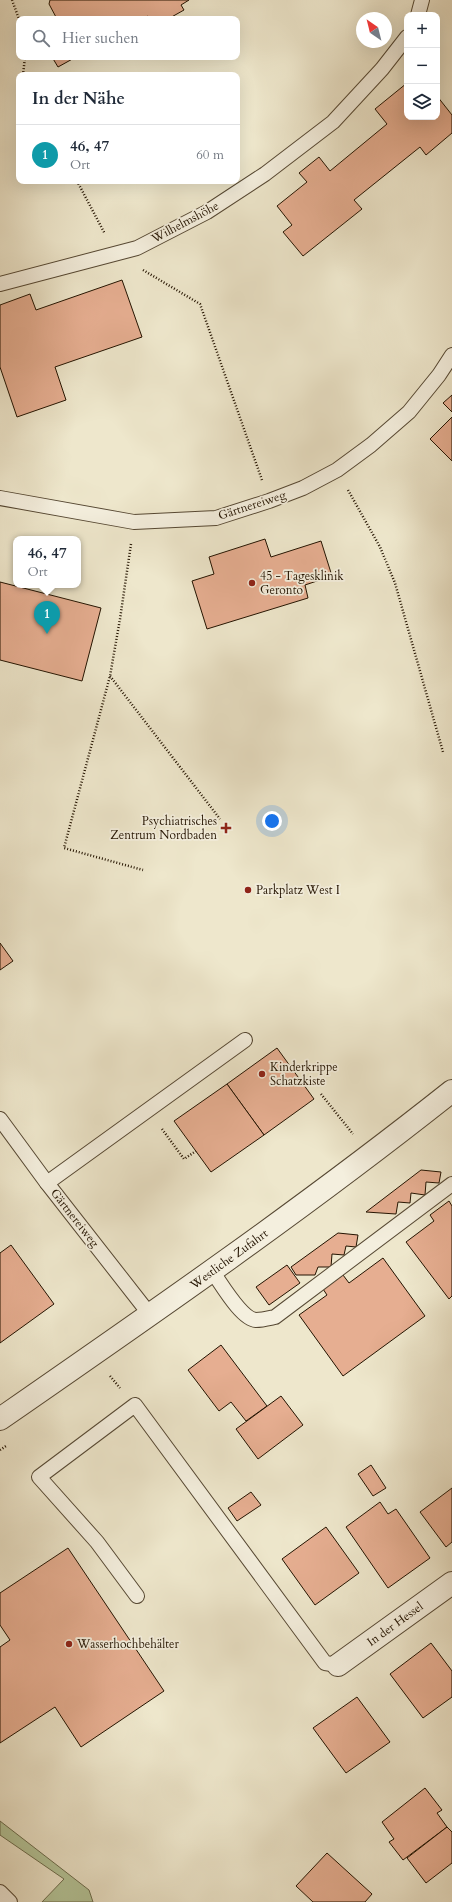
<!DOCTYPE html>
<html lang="de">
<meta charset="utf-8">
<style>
:root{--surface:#fff;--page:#f6f6f7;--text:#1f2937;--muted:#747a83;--line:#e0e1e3;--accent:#d93025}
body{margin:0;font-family:Cardo,serif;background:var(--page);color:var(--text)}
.controls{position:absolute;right:12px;top:12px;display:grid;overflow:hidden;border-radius:8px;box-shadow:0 4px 16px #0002}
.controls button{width:36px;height:36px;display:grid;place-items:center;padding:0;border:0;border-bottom:1px solid var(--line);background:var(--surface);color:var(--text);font:20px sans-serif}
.compass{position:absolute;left:356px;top:12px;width:36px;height:36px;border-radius:50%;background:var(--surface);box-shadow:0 4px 16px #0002;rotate:325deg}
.you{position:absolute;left:272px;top:821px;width:14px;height:14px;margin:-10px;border:3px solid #fff;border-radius:50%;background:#1a73e8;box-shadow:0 0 0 6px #1a73e833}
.badge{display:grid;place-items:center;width:26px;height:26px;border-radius:50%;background:var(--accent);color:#fff;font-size:13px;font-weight:700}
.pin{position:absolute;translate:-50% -33px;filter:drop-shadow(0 1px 2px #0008)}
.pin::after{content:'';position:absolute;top:21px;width:14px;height:12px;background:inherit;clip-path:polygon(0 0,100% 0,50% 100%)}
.popup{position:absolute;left:13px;top:536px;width:68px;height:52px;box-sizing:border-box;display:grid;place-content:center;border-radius:8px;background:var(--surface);filter:drop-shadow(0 1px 3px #0005);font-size:13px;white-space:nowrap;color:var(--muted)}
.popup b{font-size:15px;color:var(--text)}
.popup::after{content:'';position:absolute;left:50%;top:100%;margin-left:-8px;border:8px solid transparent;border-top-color:var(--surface)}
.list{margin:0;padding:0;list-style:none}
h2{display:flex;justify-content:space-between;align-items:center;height:52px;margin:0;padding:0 16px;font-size:17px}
h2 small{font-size:13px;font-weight:400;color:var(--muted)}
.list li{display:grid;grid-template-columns:26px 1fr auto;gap:12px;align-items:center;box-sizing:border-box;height:60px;padding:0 16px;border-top:1px solid var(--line)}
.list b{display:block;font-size:15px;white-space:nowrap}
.list p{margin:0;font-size:13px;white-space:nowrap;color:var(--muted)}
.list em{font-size:13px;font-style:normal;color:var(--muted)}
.icon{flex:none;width:22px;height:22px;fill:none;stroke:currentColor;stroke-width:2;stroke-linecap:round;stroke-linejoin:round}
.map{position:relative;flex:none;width:452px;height:1902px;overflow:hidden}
.search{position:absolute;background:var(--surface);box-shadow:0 4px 16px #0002;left:16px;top:16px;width:224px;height:44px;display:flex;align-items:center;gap:10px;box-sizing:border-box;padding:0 14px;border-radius:8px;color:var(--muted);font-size:15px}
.panel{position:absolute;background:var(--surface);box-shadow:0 4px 16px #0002;left:16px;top:72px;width:224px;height:112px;border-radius:8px}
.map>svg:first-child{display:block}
.green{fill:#b5c69a;stroke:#6c6c4d}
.building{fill:#e6ae91;stroke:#231300}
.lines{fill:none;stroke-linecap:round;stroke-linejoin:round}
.lane-casing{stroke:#564833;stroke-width:16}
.street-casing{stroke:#564833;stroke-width:24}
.path{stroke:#231300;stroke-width:2.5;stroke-dasharray:1 2;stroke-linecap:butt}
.lane{stroke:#f4efde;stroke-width:14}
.street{stroke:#f4efde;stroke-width:22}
.poi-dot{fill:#8f2418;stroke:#f4efde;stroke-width:1.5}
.labels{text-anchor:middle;stroke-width:3.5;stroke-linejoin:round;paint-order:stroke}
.street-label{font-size:12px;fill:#231300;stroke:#f4efde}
.poi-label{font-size:12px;fill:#231300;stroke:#f4efde;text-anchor:start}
</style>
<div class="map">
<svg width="452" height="1902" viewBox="0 0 452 1902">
<rect width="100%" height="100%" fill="#eee7cc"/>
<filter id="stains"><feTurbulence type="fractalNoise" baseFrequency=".005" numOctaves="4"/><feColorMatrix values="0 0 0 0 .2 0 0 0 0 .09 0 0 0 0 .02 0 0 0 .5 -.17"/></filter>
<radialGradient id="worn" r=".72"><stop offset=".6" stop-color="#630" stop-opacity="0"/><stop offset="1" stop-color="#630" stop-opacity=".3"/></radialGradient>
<polygon class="green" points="0,1821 89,1890 93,1902 42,1902 64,1879 0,1835"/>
<g class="building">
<polygon points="50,0 189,0 181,5 184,10 168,19 149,19 148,16 143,19 57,19 49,4"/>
<polygon points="52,57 76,57 58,67"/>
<polygon points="407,83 407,117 437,117 437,96 452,115 452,133 426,155 420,147 354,200 362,209 303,256 283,232 292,225 277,206 307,182 299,173 319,157 330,171 387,124 375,109"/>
<polygon points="122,280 142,337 55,367 66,400 17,417 0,367 0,305 30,294 36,310"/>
<polygon points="452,395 452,412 443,403"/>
<polygon points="452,417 452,461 430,439"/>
<polygon points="265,539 271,557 321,541 332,576 305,585 308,598 207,629 192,581 214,574 209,557"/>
<polygon points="0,582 101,608 82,681 0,660"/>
<polygon points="0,943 13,961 0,970"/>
<polygon points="277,1048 314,1099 264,1135 227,1084"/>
<polygon points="227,1084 264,1135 211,1172 174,1121"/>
<polygon points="421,1170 441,1172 439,1183 426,1182 425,1195 411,1193 410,1203 398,1202 396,1214 366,1212"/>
<polygon points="449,1201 452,1206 452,1296 449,1299 406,1242 434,1221 430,1215"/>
<polygon points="338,1233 358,1235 356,1247 346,1246 344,1255 332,1254 331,1267 318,1267 315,1275 296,1275 291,1267"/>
<polygon points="11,1245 54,1304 0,1343 0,1253"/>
<polygon points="383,1258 425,1316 343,1376 299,1315 327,1295 323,1289 343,1275 349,1283"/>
<polygon points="287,1265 300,1283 269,1305 256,1287"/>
<polygon points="221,1345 267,1406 246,1421 231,1402 219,1411 188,1370"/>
<polygon points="281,1396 303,1425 258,1459 236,1429"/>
<polygon points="371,1465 386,1488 373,1496 358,1474"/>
<polygon points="452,1488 452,1542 446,1547 420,1512"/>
<polygon points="251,1492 261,1505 237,1521 228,1508"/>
<polygon points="380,1502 388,1514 396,1509 430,1558 388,1588 346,1527"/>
<polygon points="326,1527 359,1573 315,1605 282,1559"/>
<polygon points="68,1548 164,1691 81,1747 55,1707 0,1743 0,1647 10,1640 0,1625 0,1593"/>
<polygon points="431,1643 452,1671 452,1697 423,1718 390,1674"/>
<polygon points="357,1697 390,1742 346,1773 313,1728"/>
<polygon points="425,1788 442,1810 437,1813 447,1827 403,1860 389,1842 394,1839 382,1822"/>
<polygon points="447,1827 452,1832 452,1863 426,1883 407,1858"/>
<polygon points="327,1853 372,1894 365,1902 313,1902 296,1886"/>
</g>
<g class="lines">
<defs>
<g id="lane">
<polyline points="418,15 422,0"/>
<polyline points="0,284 137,248 207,212 265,174 333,122 382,69 407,37"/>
<polyline points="0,498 134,522 216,518 269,501 303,488 337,470 371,445 409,412 439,375 452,355"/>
<polyline points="0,1119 47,1183 151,1316"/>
<polyline points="47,1183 245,1040"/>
<path d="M212 1271C221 1283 241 1319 256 1320 262 1320 270 1318 275 1317L452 1184"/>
<polyline points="137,1596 97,1542 39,1477 135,1405 325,1663 338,1665"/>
<polyline points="0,1892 10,1902"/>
</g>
<g id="street">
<path d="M0 1419C153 1313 306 1207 452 1091"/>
<polyline points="338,1665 452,1583"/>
</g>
</defs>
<use href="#lane" class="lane-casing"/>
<use href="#street" class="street-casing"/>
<g class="path">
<polyline points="12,0 19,19"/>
<polyline points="23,75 25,57"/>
<polyline points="77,181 105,234"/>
<polyline points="143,270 200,304 262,480"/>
<polyline points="348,490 380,547 395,583 443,752"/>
<polyline points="131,544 120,619 110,676 64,848 143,870"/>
<polyline points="110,676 220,819"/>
<polyline points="321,1094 353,1134"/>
<polyline points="162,1129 184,1159 196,1151"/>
<polyline points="110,1376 120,1388"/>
<polyline points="0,1450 6,1446"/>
</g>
<use href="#lane" class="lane"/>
<use href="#street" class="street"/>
</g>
<g class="poi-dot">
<circle cx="252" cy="583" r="4"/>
<path d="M224 822h4v4h4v4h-4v4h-4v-4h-4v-4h4z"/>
<circle cx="248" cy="890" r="4"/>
<circle cx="262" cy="1074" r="4"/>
<circle cx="69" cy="1644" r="4"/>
</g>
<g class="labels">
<g class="street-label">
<text transform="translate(185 222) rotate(-28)" y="4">Wilhelmshöhe</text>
<text transform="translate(252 505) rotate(-18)" y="4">Gärtnereiweg</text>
<text transform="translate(75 1218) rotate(52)" y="4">Gärtnereiweg</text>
<text transform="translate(229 1259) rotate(-36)" y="4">Westliche Zufahrt</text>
<text transform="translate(395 1624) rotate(-36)" y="4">In der Hessel</text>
</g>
<g class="poi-label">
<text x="260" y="580">45 - Tagesklinik<tspan x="260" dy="14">Geronto</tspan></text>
<text x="217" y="825" text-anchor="end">Psychiatrisches<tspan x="217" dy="14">Zentrum Nordbaden</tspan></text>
<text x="256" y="894">Parkplatz West I</text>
<text x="270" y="1071">Kinderkrippe<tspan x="270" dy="14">Schatzkiste</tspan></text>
<text x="77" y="1648">Wasserhochbehälter</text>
</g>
</g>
<rect width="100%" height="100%" filter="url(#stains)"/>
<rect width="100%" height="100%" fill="url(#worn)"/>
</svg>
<div class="controls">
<button>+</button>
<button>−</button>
<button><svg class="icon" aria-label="layers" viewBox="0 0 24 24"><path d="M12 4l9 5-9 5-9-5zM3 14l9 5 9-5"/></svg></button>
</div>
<svg class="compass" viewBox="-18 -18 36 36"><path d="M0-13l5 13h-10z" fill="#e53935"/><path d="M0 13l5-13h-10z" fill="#747a83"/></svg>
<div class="you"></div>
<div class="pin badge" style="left:47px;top:634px;background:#0f9aa8">1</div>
<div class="popup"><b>46, 47</b>Ort</div>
<div class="search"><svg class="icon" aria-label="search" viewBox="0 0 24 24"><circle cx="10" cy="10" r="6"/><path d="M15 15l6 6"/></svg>Hier suchen</div>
<section class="panel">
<h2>In der Nähe<small></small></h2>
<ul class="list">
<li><span class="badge" style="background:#0f9aa8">1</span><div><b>46, 47</b><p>Ort</p></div><em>60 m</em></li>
</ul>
</section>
</div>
